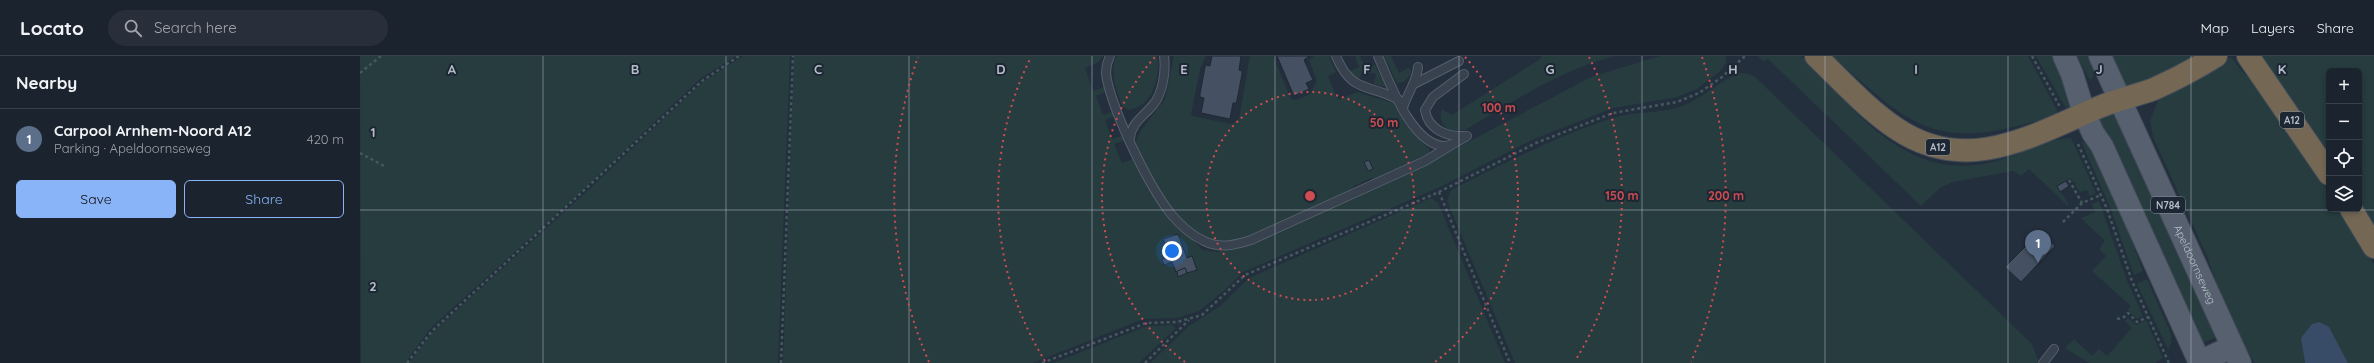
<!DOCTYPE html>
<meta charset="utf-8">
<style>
:root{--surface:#1b232e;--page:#282f3a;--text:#f1f3f6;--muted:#a0a4aa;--line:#39404a;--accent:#8ab4f8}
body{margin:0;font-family:Quicksand,sans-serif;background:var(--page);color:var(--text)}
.controls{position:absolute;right:12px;top:12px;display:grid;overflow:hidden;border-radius:6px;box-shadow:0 2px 6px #0003}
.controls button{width:36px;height:36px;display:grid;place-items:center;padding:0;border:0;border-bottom:1px solid var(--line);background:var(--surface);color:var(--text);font:20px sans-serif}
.you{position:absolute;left:812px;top:195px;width:14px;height:14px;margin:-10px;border:3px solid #fff;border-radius:50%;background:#1a73e8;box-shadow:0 0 0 6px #1a73e833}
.badge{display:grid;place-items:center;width:26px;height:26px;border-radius:50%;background:var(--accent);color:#fff;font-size:13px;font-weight:700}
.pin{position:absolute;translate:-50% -33px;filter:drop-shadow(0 1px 2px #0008)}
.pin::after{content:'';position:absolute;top:21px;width:14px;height:12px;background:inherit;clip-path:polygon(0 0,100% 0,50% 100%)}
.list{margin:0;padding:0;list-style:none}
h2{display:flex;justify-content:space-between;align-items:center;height:52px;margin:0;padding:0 16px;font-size:17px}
h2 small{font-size:13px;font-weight:400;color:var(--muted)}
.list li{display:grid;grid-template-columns:26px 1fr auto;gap:12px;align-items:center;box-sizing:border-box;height:60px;padding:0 16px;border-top:1px solid var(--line)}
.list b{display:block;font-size:15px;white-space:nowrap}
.list p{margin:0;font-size:13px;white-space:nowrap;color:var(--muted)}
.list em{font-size:13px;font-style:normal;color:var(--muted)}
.actions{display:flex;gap:8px;padding:12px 16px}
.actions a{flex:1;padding:9px 0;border:1px solid var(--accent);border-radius:6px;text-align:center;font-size:14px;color:var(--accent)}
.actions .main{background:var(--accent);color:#111}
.icon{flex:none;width:22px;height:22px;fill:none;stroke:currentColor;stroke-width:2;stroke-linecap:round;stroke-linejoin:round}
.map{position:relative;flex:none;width:2014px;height:307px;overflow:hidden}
header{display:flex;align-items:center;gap:24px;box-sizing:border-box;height:56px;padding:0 20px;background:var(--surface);border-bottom:1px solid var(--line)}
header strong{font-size:19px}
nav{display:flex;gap:22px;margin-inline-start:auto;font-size:14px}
.search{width:280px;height:36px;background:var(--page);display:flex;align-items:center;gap:10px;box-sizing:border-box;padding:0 14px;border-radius:22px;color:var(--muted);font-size:15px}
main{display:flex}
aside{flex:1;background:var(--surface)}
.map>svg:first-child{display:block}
.green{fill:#263c3f}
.water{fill:#394c67}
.building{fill:#455162;stroke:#1f2835}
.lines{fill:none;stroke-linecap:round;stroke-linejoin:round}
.lane-casing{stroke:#565f6c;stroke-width:10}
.primary-casing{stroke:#414a57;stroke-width:24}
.highway-casing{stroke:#434c59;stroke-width:24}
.path{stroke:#44595c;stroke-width:2.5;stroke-dasharray:3 3;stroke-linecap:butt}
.lane{stroke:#38414e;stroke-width:8}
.primary{stroke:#56606e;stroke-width:22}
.highway{stroke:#746855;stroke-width:22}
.grid{fill:none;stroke:#b4bcc9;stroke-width:1;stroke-opacity:0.55}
.ring{fill:none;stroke:#ce4d50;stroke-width:2;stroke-dasharray:2 4}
.labels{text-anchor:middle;stroke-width:4;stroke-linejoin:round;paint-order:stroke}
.shield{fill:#1d2633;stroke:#878f9c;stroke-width:1}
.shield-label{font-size:10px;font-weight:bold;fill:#b4bcc9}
.street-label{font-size:11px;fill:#b4bcc9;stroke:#1d2633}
.grid-label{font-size:13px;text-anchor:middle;font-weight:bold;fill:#b4bcc9;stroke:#1d2633;stroke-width:4;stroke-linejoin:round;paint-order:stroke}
.centre{fill:#ce4d50;stroke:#1d2633;stroke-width:2}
.ring-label{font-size:12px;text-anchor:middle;font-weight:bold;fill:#ce4d50;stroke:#1d2633;stroke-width:4;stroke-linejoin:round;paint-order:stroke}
</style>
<header>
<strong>Locato</strong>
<div class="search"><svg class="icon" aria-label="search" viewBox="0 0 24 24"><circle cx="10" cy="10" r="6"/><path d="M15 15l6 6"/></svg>Search here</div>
<nav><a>Map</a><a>Layers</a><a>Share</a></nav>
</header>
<main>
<aside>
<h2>Nearby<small></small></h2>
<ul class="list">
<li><span class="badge" style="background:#5c6f8a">1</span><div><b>Carpool Arnhem-Noord A12</b><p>Parking · Apeldoornseweg</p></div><em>420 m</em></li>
</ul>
<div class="actions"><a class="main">Save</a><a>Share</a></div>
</aside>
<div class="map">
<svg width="2014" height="307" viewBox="0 0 2014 307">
<rect width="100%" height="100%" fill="#242f3e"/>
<g class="green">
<polygon points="0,0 376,0 340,23 223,134 94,251 70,273 45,307 1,307"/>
<polygon points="383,0 430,0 418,307 49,307 73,276 226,136 343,26"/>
<polygon points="434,0 743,0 739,6 725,12 733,35 744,31 746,36 736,40 743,59 753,55 755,60 745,64 752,83 763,79 765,84 754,88 762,107 773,103 786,126 842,194 857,196 874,192 1076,103 1231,21 1300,0 1366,0 1366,7 1360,15 1337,33 1317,41 1253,52 1174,83 1080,131 883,216 866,233 839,255 817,262 783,263 673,307 423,307"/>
<path d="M757 0H797L798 3C799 24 793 49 769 54L762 50C757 33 748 17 757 0Z"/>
<path d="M814 0H846L840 13 831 58 833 60 871 68 879 63 890 0H913L931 43 936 44 950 38 957 25 949 4 954 0H969L976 16 968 20 978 44 997 36 1033 47 1047 70 1070 94 1069 97 1017 124 1011 122 994 130 989 137C960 150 884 191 856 185 835 181 816 160 805 143 794 125 782 106 776 86L780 76 805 43Z"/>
<polygon points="995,0 1000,0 1006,13 1015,9 1026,31 1014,28 1016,18 1002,15 999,24 993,21 990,15 999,11"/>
<polygon points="1024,0 1031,0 1039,17 1048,12 1051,13 1051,18 1044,26 1037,27"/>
<path d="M1181 0H1255C1200 14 1153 46 1105 74H1090C1081 68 1079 63 1082 53L1092 59 1180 3Z"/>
<path d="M1398 0H1442C1496 55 1546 127 1633 106 1654 101 1692 81 1711 82L1736 137 1730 140 1727 134 1720 136 1715 129 1717 127H1714L1710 122 1697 130 1709 149 1708 150 1669 113 1661 120 1653 115 1593 126 1580 132 1561 150 1408 3 1404 6Z"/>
<path d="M1472 0H1668L1698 56C1687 64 1666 68 1652 71 1564 94 1533 52 1472 0Z"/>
<polygon points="1676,0 1692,0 1715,49 1706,52"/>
<polygon points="1717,0 1731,0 1734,7 1733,22 1730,24"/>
<polygon points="1749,0 1837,0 1791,25 1764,32"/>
<polygon points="1898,0 2014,0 2014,178 1999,153 1999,15 1969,15 1969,106"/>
<polygon points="1871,1 1885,19 1889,20 1959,121 1969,136 1969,153 1980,153 2014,209 2014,307 1988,307 1969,271 1941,282 1945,307 1895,307 1870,266 1847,200 1793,81 1790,65 1799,42"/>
<path d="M1380 17 1393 19 1672 288 1679 307H1155L1087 145 1091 134C1144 108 1196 80 1253 62 1274 55 1298 58 1319 51 1342 44 1358 25 1380 17Z"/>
<polygon points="1757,55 1859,278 1855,282 1840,288 1735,74 1740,58"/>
<polygon points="1721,85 1731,89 1751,130 1783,215 1774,219 1750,151"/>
<polygon points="1071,142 1078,147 1145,307 790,307 829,270 859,251 889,222"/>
<polygon points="1739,145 1768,227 1783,260 1777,263 1768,254 1771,250 1732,215 1746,200 1739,193 1745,185 1721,162 1735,156 1732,148"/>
<polygon points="1787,223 1811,278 1811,287 1808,293 1777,228"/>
<polygon points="1768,262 1776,269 1786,264 1803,302 1795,307 1729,307 1705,292 1714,283 1732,300 1739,293 1747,300 1772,272 1765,265"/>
<polygon points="812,269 816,272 779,307 693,307 787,270"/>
</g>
<polygon class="water" points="1959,266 1969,271 1988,307 1945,307 1941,282 1952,268"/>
<g class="building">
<polygon points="852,0 881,0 879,14 882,15 882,18 877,44 876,47 873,47 870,63 841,57 844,42 840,41 840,38 845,11 846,9 850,10"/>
<polygon points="917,0 949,0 944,4 953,24 946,27 949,33 934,40"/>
<polygon points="1009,104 1013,113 1008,115 1004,106"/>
<polygon points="1706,125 1709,130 1700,136 1697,130"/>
<polygon points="1680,176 1695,190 1661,226 1645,211"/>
<polygon points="818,178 827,202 832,200 837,214 827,217 825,212 816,216 812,206 804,209 802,203 810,201 803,183"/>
<polygon points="825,212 827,217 818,221 817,215"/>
</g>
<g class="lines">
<defs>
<g id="lane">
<path d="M750 0C746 8 745 15 747 24 755 60 788 129 811 158 820 169 831 179 844 185 860 193 875 189 891 184L1065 105 1093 88"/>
<path d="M976 0C992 38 1008 27 1039 44"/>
<path d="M1018 0C1029 25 1052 90 1085 90 1093 89 1100 84 1107 80"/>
<path d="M1104 18 1073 41 1065 54C1068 73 1086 81 1104 80"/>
<polyline points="1054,28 1099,5"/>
<path d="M1043 52C1047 37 1057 26 1058 11"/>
<path d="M770 82C771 67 784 60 793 49 803 37 806 15 804 0"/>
<polyline points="1683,307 1694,293"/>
</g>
<g id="primary">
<polyline points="1704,0 1712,18 1724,57 1733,77 1742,90 1840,307"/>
<path id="s1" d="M1740 0 1880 307"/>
<polyline points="1839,306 1872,291"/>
</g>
<g id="highway">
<path d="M1456 0C1481 24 1508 54 1537 73 1606 119 1670 81 1737 52 1755 44 1775 40 1794 33 1814 24 1837 12 1856 0"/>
<polyline points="1888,0 1969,118"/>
<polyline points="1991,153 2014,191"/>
</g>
</defs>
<use href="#lane" class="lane-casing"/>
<use href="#primary" class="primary-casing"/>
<use href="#highway" class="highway-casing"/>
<g class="path">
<polyline points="1672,0 1700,51"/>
<polyline points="0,17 21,0"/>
<polyline points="1718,88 1747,153 1772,225 1809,307"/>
<polyline points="0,97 26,111"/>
<polyline points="1709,124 1722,147"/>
<polyline points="1079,136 1150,307"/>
<polyline points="1703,166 1722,147 1741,139"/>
<polyline points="1757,263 1764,261 1768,257 1777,266 1788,261"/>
<polyline points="47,307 72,275 342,25 379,0"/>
<polyline points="421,307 433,0"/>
<polyline points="682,307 786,267 817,266 842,259 885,219 1079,136 1176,87 1253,57 1317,46 1339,37 1362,21 1385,0"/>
<polyline points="785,307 829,264"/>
</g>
<use href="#lane" class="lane"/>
<use href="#primary" class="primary"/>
<use href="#highway" class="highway"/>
</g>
<path class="grid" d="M183 0V307M366 0V307M549 0V307M732 0V307M915 0V307M1099 0V307M1282 0V307M1465 0V307M1648 0V307M1831 0V307M0 154H2014"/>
<g class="ring">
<circle cx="950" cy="140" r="104"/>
<path d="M825 306A208 208 0 0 1 795 1M1105 1A208 208 0 0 1 1075 306"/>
<path d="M685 305A312 312 0 0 1 671 1M1229 1A312 312 0 0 1 1215 305"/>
<path d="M569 306A416 416 0 0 1 558 1M1342 1A416 416 0 0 1 1331 306"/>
</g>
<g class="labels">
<g class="shield">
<rect x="1920" y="56" width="24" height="16" rx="3"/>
<rect x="1566" y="83" width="24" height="16" rx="3"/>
<rect x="1791" y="141" width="34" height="16" rx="3"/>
</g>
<g class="shield-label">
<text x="1932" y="68">A12</text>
<text x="1578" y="95">A12</text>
<text x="1808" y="153">N784</text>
</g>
<g class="street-label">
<text dy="4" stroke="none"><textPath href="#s1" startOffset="229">Apeldoornseweg</textPath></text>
</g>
</g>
<g class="grid-label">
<text x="92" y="18">A</text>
<text x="275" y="18">B</text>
<text x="458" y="18">C</text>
<text x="641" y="18">D</text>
<text x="824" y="18">E</text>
<text x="1007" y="18">F</text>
<text x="1190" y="18">G</text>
<text x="1373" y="18">H</text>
<text x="1556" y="18">I</text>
<text x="1739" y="18">J</text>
<text x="1922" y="18">K</text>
<text x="13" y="81">1</text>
<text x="13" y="235">2</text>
</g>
<circle cx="950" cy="140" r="6" class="centre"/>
<g class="ring-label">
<text x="1139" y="56">100 m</text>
<text x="1024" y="71">50 m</text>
<text x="1262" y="144">150 m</text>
<text x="1366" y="144">200 m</text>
</g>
</svg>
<div class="controls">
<button>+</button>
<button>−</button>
<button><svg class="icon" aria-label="locate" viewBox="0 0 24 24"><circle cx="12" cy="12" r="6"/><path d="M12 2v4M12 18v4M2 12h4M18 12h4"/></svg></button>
<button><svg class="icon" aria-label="layers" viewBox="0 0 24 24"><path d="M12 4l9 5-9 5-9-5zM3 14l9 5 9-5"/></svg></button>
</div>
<div class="you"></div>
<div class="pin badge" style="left:1678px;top:207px;background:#5c6f8a">1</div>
</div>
</main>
